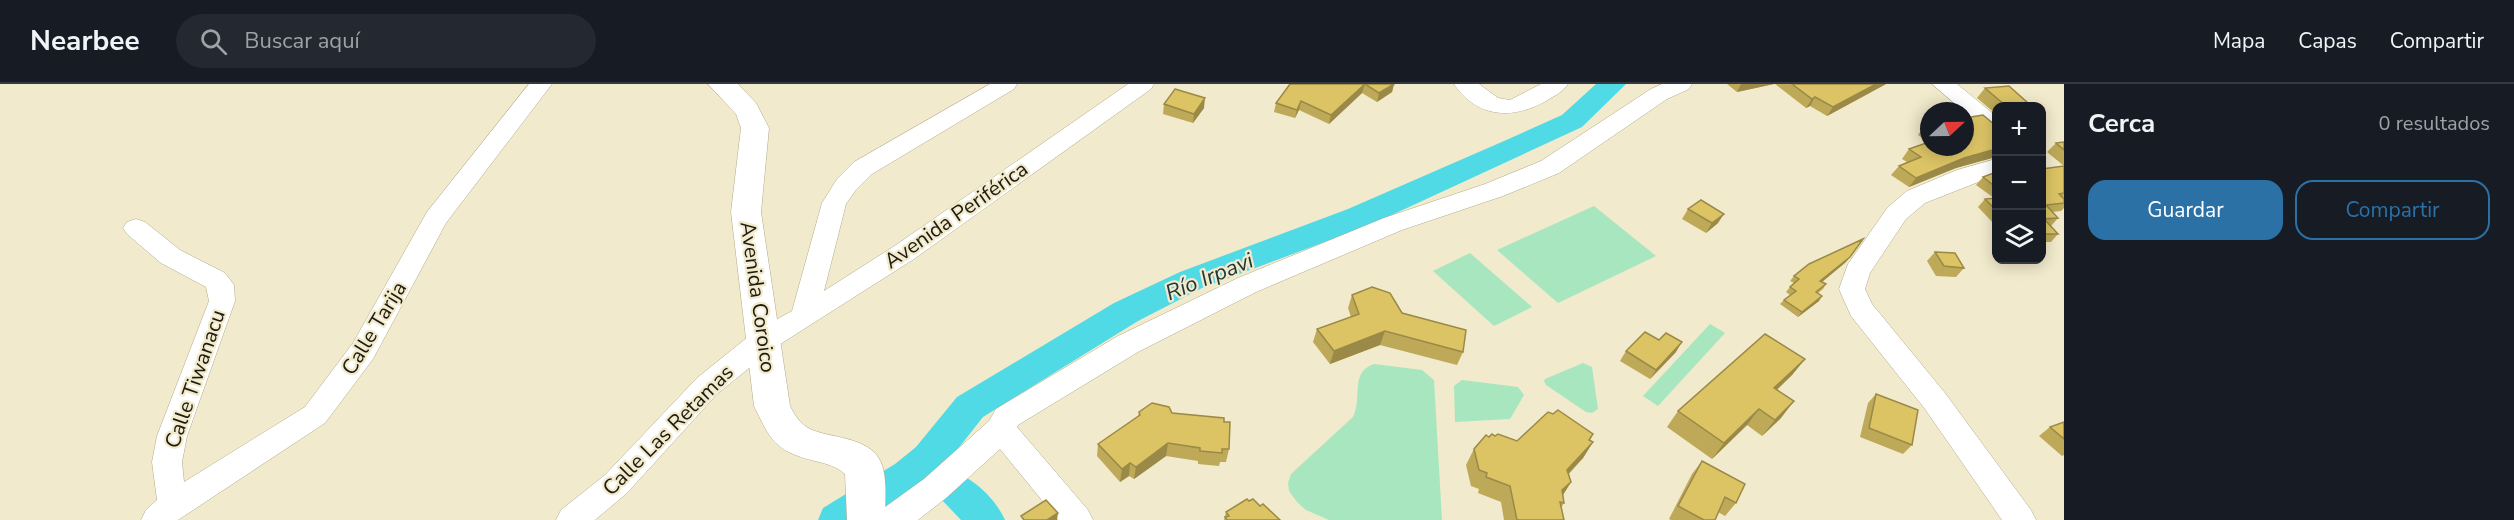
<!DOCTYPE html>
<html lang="es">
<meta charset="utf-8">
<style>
:root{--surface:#171b24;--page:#242831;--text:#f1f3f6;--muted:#9ea1a6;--line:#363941;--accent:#2b71a5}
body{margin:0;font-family:"Nunito Sans",sans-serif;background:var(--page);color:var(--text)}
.controls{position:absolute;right:18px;top:18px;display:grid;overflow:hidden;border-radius:12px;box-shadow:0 3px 15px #0003}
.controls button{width:54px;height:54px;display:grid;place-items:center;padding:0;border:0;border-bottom:2px solid var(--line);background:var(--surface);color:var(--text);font:30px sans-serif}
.compass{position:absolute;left:1920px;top:18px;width:54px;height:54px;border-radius:50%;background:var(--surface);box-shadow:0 3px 15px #0003;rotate:68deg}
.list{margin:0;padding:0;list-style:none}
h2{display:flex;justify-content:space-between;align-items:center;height:78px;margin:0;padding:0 24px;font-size:26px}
h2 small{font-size:20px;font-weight:400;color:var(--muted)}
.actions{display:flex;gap:12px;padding:18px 24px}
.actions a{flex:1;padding:14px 0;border:2px solid var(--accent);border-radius:18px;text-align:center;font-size:21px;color:var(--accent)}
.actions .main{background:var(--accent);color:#fff}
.icon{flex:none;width:33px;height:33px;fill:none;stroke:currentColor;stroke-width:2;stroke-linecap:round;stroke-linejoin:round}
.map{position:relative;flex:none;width:2064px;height:436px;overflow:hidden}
header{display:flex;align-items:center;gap:36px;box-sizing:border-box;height:84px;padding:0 30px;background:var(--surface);border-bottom:2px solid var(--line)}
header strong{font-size:28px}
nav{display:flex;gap:33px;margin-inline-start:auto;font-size:21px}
.search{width:420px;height:54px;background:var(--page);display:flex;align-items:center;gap:15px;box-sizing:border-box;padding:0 21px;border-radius:33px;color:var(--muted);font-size:22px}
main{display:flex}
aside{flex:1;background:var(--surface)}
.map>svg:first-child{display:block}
.green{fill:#a7e6bf}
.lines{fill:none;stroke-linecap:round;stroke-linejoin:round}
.river{fill:#4fdae5;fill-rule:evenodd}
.minor-casing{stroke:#b1aa8d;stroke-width:1}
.major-casing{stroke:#b1aa8d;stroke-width:1}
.minor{fill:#fff;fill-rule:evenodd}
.major{fill:#fff;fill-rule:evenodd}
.wall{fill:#bda957}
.shaded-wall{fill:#9a8947}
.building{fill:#dcc465;stroke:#9a8947;stroke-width:1.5}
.labels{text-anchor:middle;stroke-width:4.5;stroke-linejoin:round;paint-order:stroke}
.street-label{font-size:21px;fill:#1d1a10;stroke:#f2eacc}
.water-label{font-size:22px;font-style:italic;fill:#1d3537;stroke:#f2eacc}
</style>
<header>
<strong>Nearbee</strong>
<div class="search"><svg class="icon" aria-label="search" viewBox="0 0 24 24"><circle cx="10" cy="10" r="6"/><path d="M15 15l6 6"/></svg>Buscar aquí</div>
<nav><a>Mapa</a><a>Capas</a><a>Compartir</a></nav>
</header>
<main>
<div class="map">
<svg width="2064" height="436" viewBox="0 0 2064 436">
<rect width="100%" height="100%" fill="#f2eacc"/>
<g class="green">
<polygon points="1594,122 1656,172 1558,219 1497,166"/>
<polygon points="1470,169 1532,223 1494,242 1433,187"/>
<polygon points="1710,240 1725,249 1658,322 1643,312"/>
<polygon points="1583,279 1592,283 1598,325 1592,329 1586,328 1546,301 1544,297 1545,295"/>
<path d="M1374 280 1422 286 1434 296 1442 436H1329L1306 426 1297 418 1289 407 1288 399 1291 390 1353 333C1363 313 1349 289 1374 280Z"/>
<polygon points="1462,296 1518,303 1524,311 1510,335 1455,338 1454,302"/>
</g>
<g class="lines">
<g class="river">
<polygon points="1596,0 1626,0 1582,43 1370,141 1202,204 1138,237 983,333 942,385 921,402 869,436 818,436 823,424 895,380 916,363 957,313 1114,219 1180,188 1348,125 1504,57 1562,31"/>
<path d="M954 388C975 395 996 416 1005 436H961L941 415 935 404 941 393Z"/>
</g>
<defs>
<g id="minor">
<polygon points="529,0 552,0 446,139 373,275 325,339 178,436 141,436 146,426 157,416 152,378 157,352 209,217 206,203 161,179 127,150 123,144 127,138 136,135 145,138 180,166 225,189 234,201 235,217 187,352 182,378 184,398 305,323 353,259 427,128"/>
<polygon points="990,0 1017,0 1014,5 872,90 855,107 846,120 824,207 896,161 1128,0 1154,0 1151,5 914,175 774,264 717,310 627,409 595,436 556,436 561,426 605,391 697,294 754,248 792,227 822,119 837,95 854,78"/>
<path d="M1454 0H1479L1498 14 1510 16 1541 0H1568C1563 8 1554 12 1546 17 1512 36 1477 34 1454 0Z"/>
<polygon points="1662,0 1692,0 1689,5 1667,15 1559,89 1503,112 1402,146 1256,208 1138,268 1018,341 1017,343 1088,426 1093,436 1058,436 1000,365 946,414 918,436 876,436 881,426 924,395 989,337 996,325 1118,252 1238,194 1384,134 1485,100 1541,77 1651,5"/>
<polygon points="1932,0 1957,0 1996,32 1996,50 1988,48"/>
<polygon points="1996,75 1996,91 1925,119 1906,135 1870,189 1865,205 1872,220 1945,309 2031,426 2036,436 2002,436 1925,325 1851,232 1839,205 1848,180 1888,123 1907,107 1957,86"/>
</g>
<path id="major" d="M708 0H738L756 19 769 44 761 128 790 322C795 332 801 341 812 346 835 355 875 353 883 384 887 400 885 420 885 436H847L845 390C836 382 827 380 815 377 775 367 771 357 754 322L731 128 741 44 736 30Z"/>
</defs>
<use href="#minor" class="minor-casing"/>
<use href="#major" class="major-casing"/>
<use href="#minor" class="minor"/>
<use href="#major" class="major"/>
</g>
<g class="wall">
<polygon points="1290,0 1394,0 1392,8 1377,18 1362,9 1329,40 1299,26 1295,34 1274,28 1276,19"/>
<polygon points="1727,0 1774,0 1737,8"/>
<polygon points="1775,0 1886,0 1827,32 1810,22 1806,24"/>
<polygon points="1985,4 2029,20 2027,22 1996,22 1996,30 1977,14"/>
<polygon points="1164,20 1204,24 1193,39 1163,30"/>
<polygon points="1929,40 1929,63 1996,41 1996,69 1992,74 1956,84 1909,103 1891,91 1899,82 1907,78 1902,75 1909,65 1928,58 1918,51 1925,41"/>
<polygon points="2064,58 2064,124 2061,127 2052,128 2058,134 2051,142 2058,150 2051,158 2042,158 2042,85 2064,82 2047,68 2056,59"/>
<polygon points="1996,88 1996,142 1978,123 1985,115 1994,114 1976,101 1983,93"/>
<polygon points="1688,125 1718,139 1706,149 1682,135"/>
<polygon points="1935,168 1964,184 1956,193 1936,192 1927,177"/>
<polygon points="1846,178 1822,198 1826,200 1823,205 1818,209 1819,217 1798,233 1780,220 1784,216 1790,211 1786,208 1790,203 1794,199 1790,197 1794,192"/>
<polygon points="1352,211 1402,229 1463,268 1457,281 1380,261 1330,280 1313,258 1317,245 1351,233 1348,224"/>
<polygon points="1626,267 1676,268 1650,295 1620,277"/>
<polygon points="1805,275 1792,291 1777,306 1781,334 1762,352 1747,341 1712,375 1667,343 1678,327"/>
<polygon points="1876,310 1912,361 1903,370 1860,353 1868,319"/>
<polygon points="1139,328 1172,329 1224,338 1229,365 1226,378 1220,378 1219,382 1198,380 1198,377 1166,372 1134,395 1129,392 1120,398 1097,372 1098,360 1138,333"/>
<polygon points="2064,338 2064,371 2062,372 2039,352 2050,343"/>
<polygon points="1593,350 1590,356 1593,358 1583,374 1569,390 1571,398 1563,411 1564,419 1561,424 1564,436 1504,436 1501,418 1478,409 1479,405 1471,402 1466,381 1474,365 1489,353 1495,352 1517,357"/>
<polygon points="1702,377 1736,419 1725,432 1718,428 1715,436 1671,436 1669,435 1692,390"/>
<polygon points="1249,417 1260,422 1280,436 1224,436 1226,428"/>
</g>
<g class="shaded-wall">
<polygon points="1365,0 1362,9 1329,40 1331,31"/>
<polygon points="1394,0 1392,8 1377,18 1379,9"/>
<polygon points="1741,0 1774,0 1737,8"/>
<polygon points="1876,0 1886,0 1827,32 1833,23"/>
<polygon points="1815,13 1810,22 1806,24 1812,15"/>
<polygon points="1205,14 1204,24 1193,39 1194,30"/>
<polygon points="1301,17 1299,26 1295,34 1297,26"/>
<polygon points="1994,60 1996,60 1996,69 1992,74 1956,84 1909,103 1916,94"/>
<polygon points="1724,130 1718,139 1706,149 1712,139"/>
<polygon points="1850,173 1846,178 1817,202 1820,197"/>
<polygon points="1822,212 1819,217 1798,233 1802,228"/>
<polygon points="1385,247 1380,261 1330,280 1334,267"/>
<polygon points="1682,258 1676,268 1650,295 1656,286"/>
<polygon points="1805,275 1792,291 1761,320 1774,304"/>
<polygon points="1794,317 1781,334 1762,352 1775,336"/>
<polygon points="1759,325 1747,341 1712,375 1724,359"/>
<polygon points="1593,358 1583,374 1557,401 1567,386"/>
<polygon points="1168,359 1166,372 1134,395 1136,383"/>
<polygon points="1130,379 1129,392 1120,398 1122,385"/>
<polygon points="1571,398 1561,414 1562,406"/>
<polygon points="1058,429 1057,436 1047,436"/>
</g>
<g class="building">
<polygon points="1290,0 1365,0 1331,31 1301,17 1297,26 1276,19"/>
<polygon points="1365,0 1394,0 1379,9"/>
<polygon points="1792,0 1876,0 1833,23 1815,13 1812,15"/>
<polygon points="2009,2 2029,20 2006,22 1985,4"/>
<polygon points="1175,5 1205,14 1194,30 1164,20"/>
<polygon points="1983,31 1995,41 1996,41 1996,60 1994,60 1996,62 1996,65 1964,74 1916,94 1899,82 1921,73 1909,65 1929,58 1929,63 1965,63 1965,34"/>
<polygon points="2064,58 2064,66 2056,59"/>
<polygon points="2064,82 2064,109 2059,110 2064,115 2064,119 2046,121 2058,134 2044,135 2058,150 2042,150 2042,85"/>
<polygon points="1996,88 1996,103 1983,93"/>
<polygon points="1996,114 1996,126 1985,115"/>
<polygon points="1701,116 1724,130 1712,139 1688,125"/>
<polygon points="1863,155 1850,173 1820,197 1826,200 1816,208 1822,212 1802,228 1784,216 1796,207 1790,203 1799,195 1794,192 1809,180"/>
<polygon points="1935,168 1955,169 1964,184 1944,182"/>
<polygon points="1372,203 1390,209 1402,229 1466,246 1463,268 1385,247 1334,267 1317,245 1359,230 1352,211"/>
<polygon points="1645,248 1659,256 1666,249 1682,258 1656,286 1626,267"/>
<polygon points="1765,250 1805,275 1774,304 1794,317 1775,336 1759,325 1724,359 1678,327"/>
<polygon points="1876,310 1918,326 1912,361 1869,344"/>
<polygon points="1152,319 1169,323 1172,329 1224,334 1224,338 1230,338 1229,365 1222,365 1222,369 1200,367 1200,364 1168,359 1136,383 1130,379 1122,385 1098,360 1140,331 1139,328"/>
<polygon points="1558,326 1593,350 1589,356 1593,358 1567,386 1571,398 1562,406 1564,419 1560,418 1564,436 1517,436 1510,402 1486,393 1487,389 1479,386 1474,365 1486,351 1489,353 1492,350 1495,352 1498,350 1517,357 1548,328 1553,330"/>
<polygon points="2064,338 2064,355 2050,343"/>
<polygon points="1702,377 1745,400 1736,419 1725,413 1715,436 1704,436 1678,422"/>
<polygon points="1247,415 1249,417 1253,415 1260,422 1263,420 1280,436 1227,436 1225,433 1229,432 1226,428"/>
<polygon points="1046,416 1058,429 1047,436 1024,436 1021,432"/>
</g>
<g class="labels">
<g class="street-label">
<text transform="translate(956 131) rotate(-35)" y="7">Avenida Periférica</text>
<text transform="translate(758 213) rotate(82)" y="7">Avenida Coroico</text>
<text transform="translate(374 244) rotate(-59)" y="7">Calle Tarija</text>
<text transform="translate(195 295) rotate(-71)" y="7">Calle Tiwanacu</text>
<text transform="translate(668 346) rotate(-45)" y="7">Calle Las Retamas</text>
</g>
<g class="water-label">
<text transform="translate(1209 192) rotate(-22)" y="8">Río Irpavi</text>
</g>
</g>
</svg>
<div class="controls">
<button>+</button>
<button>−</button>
<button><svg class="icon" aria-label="layers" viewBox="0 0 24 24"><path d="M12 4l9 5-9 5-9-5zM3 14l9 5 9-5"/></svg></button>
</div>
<svg class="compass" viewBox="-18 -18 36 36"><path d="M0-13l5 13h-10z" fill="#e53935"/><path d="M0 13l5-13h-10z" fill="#9ea1a6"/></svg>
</div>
<aside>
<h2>Cerca<small>0 resultados</small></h2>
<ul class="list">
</ul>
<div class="actions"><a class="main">Guardar</a><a>Compartir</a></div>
</aside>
</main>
